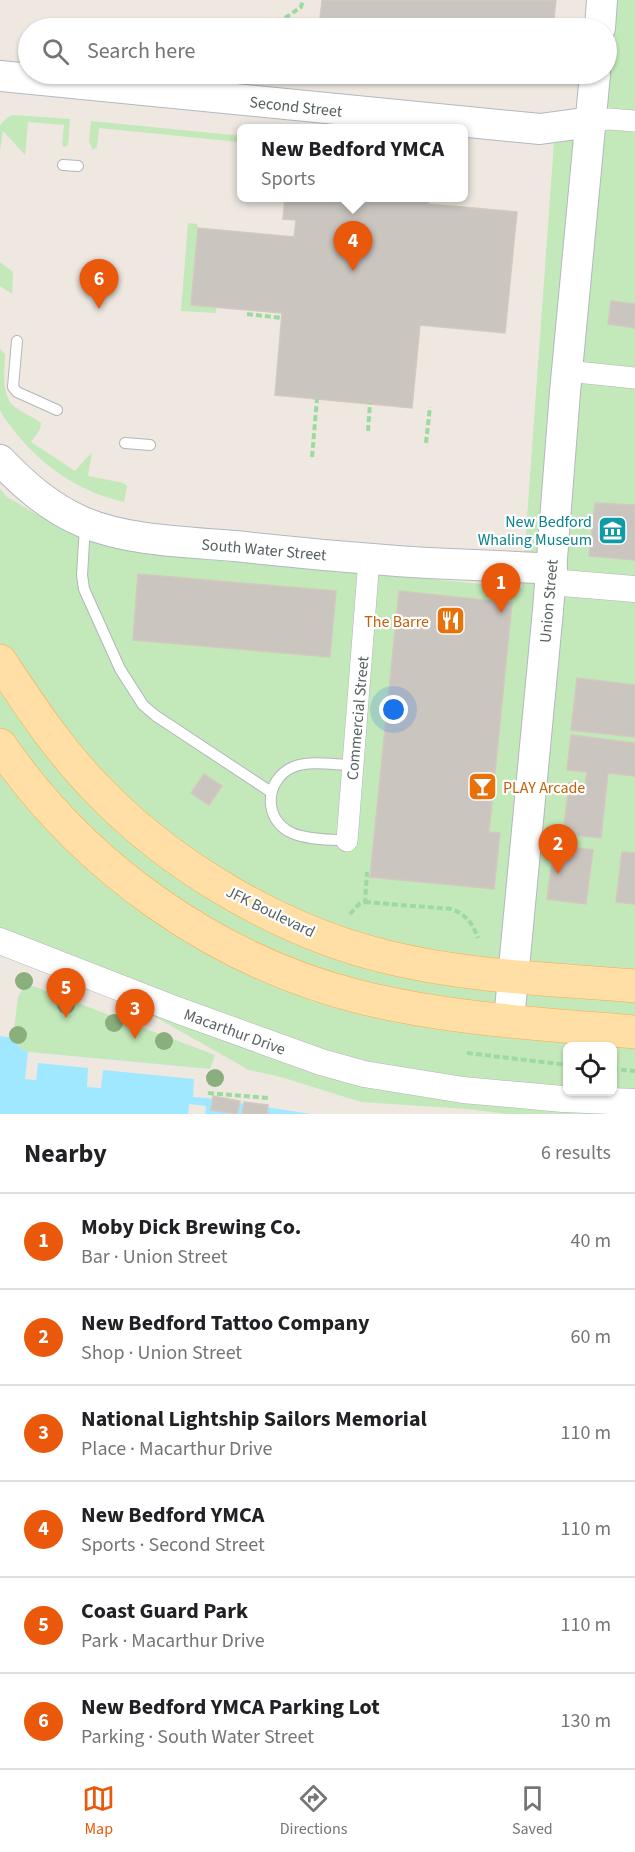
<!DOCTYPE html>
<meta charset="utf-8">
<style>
:root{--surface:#fff;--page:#f2f2f2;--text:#202124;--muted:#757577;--line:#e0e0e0;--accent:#ea580c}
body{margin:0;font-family:"Source Sans 3",sans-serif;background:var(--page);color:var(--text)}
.controls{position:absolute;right:18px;bottom:18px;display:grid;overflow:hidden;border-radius:9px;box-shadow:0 2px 4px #0004}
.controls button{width:54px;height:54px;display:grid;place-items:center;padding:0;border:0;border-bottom:2px solid var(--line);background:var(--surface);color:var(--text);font:30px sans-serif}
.you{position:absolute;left:394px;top:710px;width:21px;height:21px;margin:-15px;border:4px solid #fff;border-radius:50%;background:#1a73e8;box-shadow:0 0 0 9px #1a73e833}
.badge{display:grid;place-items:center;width:39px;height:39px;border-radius:50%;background:var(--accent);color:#fff;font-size:20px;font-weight:700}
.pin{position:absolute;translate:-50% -50px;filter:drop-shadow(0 2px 3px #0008)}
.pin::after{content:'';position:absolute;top:32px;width:21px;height:18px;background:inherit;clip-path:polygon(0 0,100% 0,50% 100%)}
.popup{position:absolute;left:237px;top:124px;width:231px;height:78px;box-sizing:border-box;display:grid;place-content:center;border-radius:9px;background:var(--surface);filter:drop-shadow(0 2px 4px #0005);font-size:20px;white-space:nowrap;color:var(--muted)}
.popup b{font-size:22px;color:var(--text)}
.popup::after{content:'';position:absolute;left:50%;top:100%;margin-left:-12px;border:12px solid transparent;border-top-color:var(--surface)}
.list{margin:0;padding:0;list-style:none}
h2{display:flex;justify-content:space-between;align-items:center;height:78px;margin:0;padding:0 24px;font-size:26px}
h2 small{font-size:20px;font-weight:400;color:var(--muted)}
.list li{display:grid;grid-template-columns:39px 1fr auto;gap:18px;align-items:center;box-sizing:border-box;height:96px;padding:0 24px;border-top:2px solid var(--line)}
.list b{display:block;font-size:22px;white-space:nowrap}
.list p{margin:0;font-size:20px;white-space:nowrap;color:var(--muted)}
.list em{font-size:20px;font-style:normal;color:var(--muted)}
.icon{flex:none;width:33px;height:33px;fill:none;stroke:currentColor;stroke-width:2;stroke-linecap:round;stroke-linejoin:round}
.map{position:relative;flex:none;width:635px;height:1114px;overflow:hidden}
.search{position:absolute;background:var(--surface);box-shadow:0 2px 4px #0004;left:18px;right:18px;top:18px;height:66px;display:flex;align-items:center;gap:15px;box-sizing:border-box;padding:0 21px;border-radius:33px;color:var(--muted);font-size:22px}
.sheet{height:654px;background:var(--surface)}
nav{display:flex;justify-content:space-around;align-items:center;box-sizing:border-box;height:84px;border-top:2px solid var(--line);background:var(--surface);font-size:16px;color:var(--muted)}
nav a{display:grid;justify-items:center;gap:3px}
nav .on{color:var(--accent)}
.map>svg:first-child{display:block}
.green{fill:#c3e8ba;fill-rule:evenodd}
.water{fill:#a0e8ff}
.pier{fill:#eee8e1}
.building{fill:#cbc5c0;stroke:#d3c9be;stroke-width:1.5}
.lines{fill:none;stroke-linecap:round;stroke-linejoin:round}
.service-casing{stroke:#b2b6ba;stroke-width:12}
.minor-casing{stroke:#b2b6ba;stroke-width:22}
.tertiary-casing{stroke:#b2b6ba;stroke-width:27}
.secondary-casing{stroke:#b3b8bd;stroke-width:32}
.primary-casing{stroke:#fea84a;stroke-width:34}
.path{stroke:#9cdba0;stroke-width:4;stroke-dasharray:6 3;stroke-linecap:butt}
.service{stroke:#fff;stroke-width:10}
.minor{stroke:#fff;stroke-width:21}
.tertiary{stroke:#fff;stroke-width:26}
.secondary{stroke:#fff;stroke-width:30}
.primary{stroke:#ffdfa5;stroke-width:33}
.tree{fill:#8aaf7d}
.labels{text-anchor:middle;stroke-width:4.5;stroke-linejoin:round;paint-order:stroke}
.street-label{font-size:16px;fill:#596063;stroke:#fff}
.culture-label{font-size:16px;fill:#0d838f;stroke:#fff;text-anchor:end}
.food-label{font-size:16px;fill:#c56008;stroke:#fff;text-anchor:end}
</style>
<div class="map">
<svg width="635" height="1114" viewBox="0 0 635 1114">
<rect width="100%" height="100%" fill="#eee8e1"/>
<g class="green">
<path d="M602 0H635V1114H507L467 1109 361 1102 281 1077 249 1070 150 1014 49 972 0 956V489L7 497 67 532 142 551 522 588 555 128 591 122 606 74V28ZM568 1046H612V1092H568Z"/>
<polygon points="13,115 70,119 68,145 64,147 62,145 64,125 28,122 25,155 3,131 0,151 0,125 8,117"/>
<polygon points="91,121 242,136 242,163 238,160 239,142 99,128 97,147 93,150 89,142"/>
<polygon points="188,223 197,224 198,228 191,305 216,307 216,313 181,311"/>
<polygon points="0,262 13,272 12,294 0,286"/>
<path d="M0 349 5 354C5 371 0 396 16 408 24 414 34 417 41 423L40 429 31 442 75 471 92 452 88 476 124 483 127 486 124 502C80 492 44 468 16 433 11 426 3 418 0 410 0 400 0 362 0 349Z"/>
<polygon points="33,986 215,1055 210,1069 28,1052 21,1049 13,1038 18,997 23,987"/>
</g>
<polygon class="water" points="0,1036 13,1038 21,1049 28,1052 210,1069 207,1098 311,1114 0,1114"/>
<g class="pier">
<polygon points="28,1052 210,1069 207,1098 193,1097 194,1079 103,1070 101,1088 87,1087 88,1068 38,1063 36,1080 25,1079"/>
<polygon points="189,1104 206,1106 205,1114 188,1114"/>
</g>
<g class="building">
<polygon points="322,0 556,0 553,28 319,28"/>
<polygon points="285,198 429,198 428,204 517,212 505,333 420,325 412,408 275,395 282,313 191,305 198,228 294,237 296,220 283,219"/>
<polygon points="611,301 635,304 635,328 608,324"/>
<polygon points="595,503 635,505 635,560 589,556"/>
<polygon points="138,574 336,591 330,657 133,640"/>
<polygon points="399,591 512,603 489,832 500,833 494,889 370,877"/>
<polygon points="577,678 635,685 635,737 571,730"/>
<polygon points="571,735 635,743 635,776 608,773 601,838 563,834 569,783 585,785 587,772 567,770"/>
<polygon points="204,774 222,786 209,805 191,793"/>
<polygon points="554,845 593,850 586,904 547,899"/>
<polygon points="622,852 635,853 635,904 616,902"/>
<polygon points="213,1096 240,1101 237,1114 211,1110"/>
<polygon points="244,1102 268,1105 267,1114 242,1114"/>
</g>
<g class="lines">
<defs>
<g id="service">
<polyline points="63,165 78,166"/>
<polyline points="17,341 13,387 17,392 57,410"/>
<polyline points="125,443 150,445"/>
<polyline points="85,526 82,575 84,589 120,669 143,705 156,716 271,792"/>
<path d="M347 841C329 839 308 840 292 833 263 820 264 780 293 767 310 760 335 765 353 765"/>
</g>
<g id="minor">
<polyline points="591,122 609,119 635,121"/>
<polyline points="567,371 635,378"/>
<polyline points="347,841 369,559"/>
</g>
<g id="tertiary">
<polyline points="550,582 635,589"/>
<polyline points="0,941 177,1010 321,1062 364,1074 463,1090 563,1099 635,1102"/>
</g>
<g id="secondary">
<polyline points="600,28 602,0"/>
<polyline points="0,76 540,129 591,122"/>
<path d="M0 460C24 485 50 508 83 522 128 541 187 542 235 546 289 552 343 557 397 561 449 565 500 565 552 569"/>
<polyline points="509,1020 548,610 565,392 595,74"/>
</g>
<g id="primary">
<path d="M0 661C30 706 60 752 99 791 173 868 283 932 387 957 468 977 552 979 635 986"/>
<path d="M0 745C83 866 213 959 356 996 446 1019 542 1024 635 1032"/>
</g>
</defs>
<use href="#service" class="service-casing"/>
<use href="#minor" class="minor-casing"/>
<use href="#tertiary" class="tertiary-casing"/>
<use href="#secondary" class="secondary-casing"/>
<use href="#primary" class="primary-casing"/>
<g class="path">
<polyline points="285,18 301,7 303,0"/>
<polyline points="247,314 282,318"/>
<polyline points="368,431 370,403"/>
<polyline points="426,443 430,407"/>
<polyline points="312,457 317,399"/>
<path d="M365 902 451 909C467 915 472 923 478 938"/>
<polyline points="350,914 359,904 365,902 367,872"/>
<polyline points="467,1053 568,1065"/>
<polyline points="612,1069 635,1071"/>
<polyline points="208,1093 269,1098"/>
</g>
<use href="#service" class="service"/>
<use href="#minor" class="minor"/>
<use href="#tertiary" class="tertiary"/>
<use href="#secondary" class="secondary"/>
<use href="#primary" class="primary"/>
</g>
<g class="tree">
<circle cx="24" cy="981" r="9"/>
<circle cx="66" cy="1005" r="9"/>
<circle cx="114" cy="1023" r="9"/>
<circle cx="18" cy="1035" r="9"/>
<circle cx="164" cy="1041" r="9"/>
<circle cx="215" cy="1078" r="9"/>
</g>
<defs>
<symbol id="museum-square" viewBox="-11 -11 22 22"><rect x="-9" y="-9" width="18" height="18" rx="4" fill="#0f9aa8" stroke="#fff"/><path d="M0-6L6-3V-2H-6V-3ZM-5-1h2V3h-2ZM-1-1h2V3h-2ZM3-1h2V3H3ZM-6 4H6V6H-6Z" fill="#fff"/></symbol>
<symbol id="restaurant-square" viewBox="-11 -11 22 22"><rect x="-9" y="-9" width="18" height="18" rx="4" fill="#e8710a" stroke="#fff"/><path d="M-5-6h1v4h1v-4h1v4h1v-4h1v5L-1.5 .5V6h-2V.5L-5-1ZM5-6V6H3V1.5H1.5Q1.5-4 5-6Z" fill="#fff"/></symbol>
<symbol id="bar-square" viewBox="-11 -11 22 22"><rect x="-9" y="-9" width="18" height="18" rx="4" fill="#e8710a" stroke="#fff"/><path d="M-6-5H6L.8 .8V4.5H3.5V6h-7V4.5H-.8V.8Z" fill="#fff"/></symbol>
</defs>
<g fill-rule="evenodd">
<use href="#museum-square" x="596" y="514" width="33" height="33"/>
<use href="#restaurant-square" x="434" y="604" width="33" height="33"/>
<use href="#bar-square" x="466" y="770" width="33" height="33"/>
</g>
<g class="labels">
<g class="street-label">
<text transform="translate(296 106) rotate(6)" y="6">Second Street</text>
<text transform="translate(264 549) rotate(5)" y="6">South Water Street</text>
<text transform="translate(548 601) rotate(-85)" y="6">Union Street</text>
<text transform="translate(357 718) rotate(-85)" y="6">Commercial Street</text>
<text transform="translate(271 911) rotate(26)" y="6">JFK Boulevard</text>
<text transform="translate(235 1031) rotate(20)" y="6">Macarthur Drive</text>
</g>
<g class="culture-label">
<text x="592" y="527">New Bedford<tspan x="592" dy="18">Whaling Museum</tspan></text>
</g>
<g class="food-label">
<text x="429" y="627">The Barre</text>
<text x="503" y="793" text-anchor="start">PLAY Arcade</text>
</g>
</g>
</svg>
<div class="controls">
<button><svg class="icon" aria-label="locate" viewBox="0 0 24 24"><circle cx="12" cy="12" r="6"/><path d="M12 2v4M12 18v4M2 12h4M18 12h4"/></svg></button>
</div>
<div class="you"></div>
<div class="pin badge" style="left:501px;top:613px">1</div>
<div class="pin badge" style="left:558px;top:874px">2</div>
<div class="pin badge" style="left:135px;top:1039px">3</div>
<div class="pin badge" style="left:353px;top:271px">4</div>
<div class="popup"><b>New Bedford YMCA</b>Sports</div>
<div class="pin badge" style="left:66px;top:1018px">5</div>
<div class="pin badge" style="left:99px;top:309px">6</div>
<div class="search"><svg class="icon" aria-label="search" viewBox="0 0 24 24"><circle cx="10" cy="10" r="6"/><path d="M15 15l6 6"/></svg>Search here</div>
</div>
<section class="sheet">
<h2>Nearby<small>6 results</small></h2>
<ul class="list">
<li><span class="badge">1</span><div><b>Moby Dick Brewing Co.</b><p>Bar · Union Street</p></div><em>40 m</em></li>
<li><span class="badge">2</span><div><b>New Bedford Tattoo Company</b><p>Shop · Union Street</p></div><em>60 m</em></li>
<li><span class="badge">3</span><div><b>National Lightship Sailors Memorial</b><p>Place · Macarthur Drive</p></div><em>110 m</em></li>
<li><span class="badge">4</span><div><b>New Bedford YMCA</b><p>Sports · Second Street</p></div><em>110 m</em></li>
<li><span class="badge">5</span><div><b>Coast Guard Park</b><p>Park · Macarthur Drive</p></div><em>110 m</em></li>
<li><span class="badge">6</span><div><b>New Bedford YMCA Parking Lot</b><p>Parking · South Water Street</p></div><em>130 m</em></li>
</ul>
</section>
<nav>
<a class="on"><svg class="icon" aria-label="map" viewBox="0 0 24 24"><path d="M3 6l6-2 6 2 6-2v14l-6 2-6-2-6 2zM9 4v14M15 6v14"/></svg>Map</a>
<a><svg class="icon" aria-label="directions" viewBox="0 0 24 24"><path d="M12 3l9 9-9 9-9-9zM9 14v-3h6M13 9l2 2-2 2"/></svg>Directions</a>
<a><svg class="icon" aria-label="saved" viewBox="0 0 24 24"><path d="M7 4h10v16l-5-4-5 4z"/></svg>Saved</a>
</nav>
